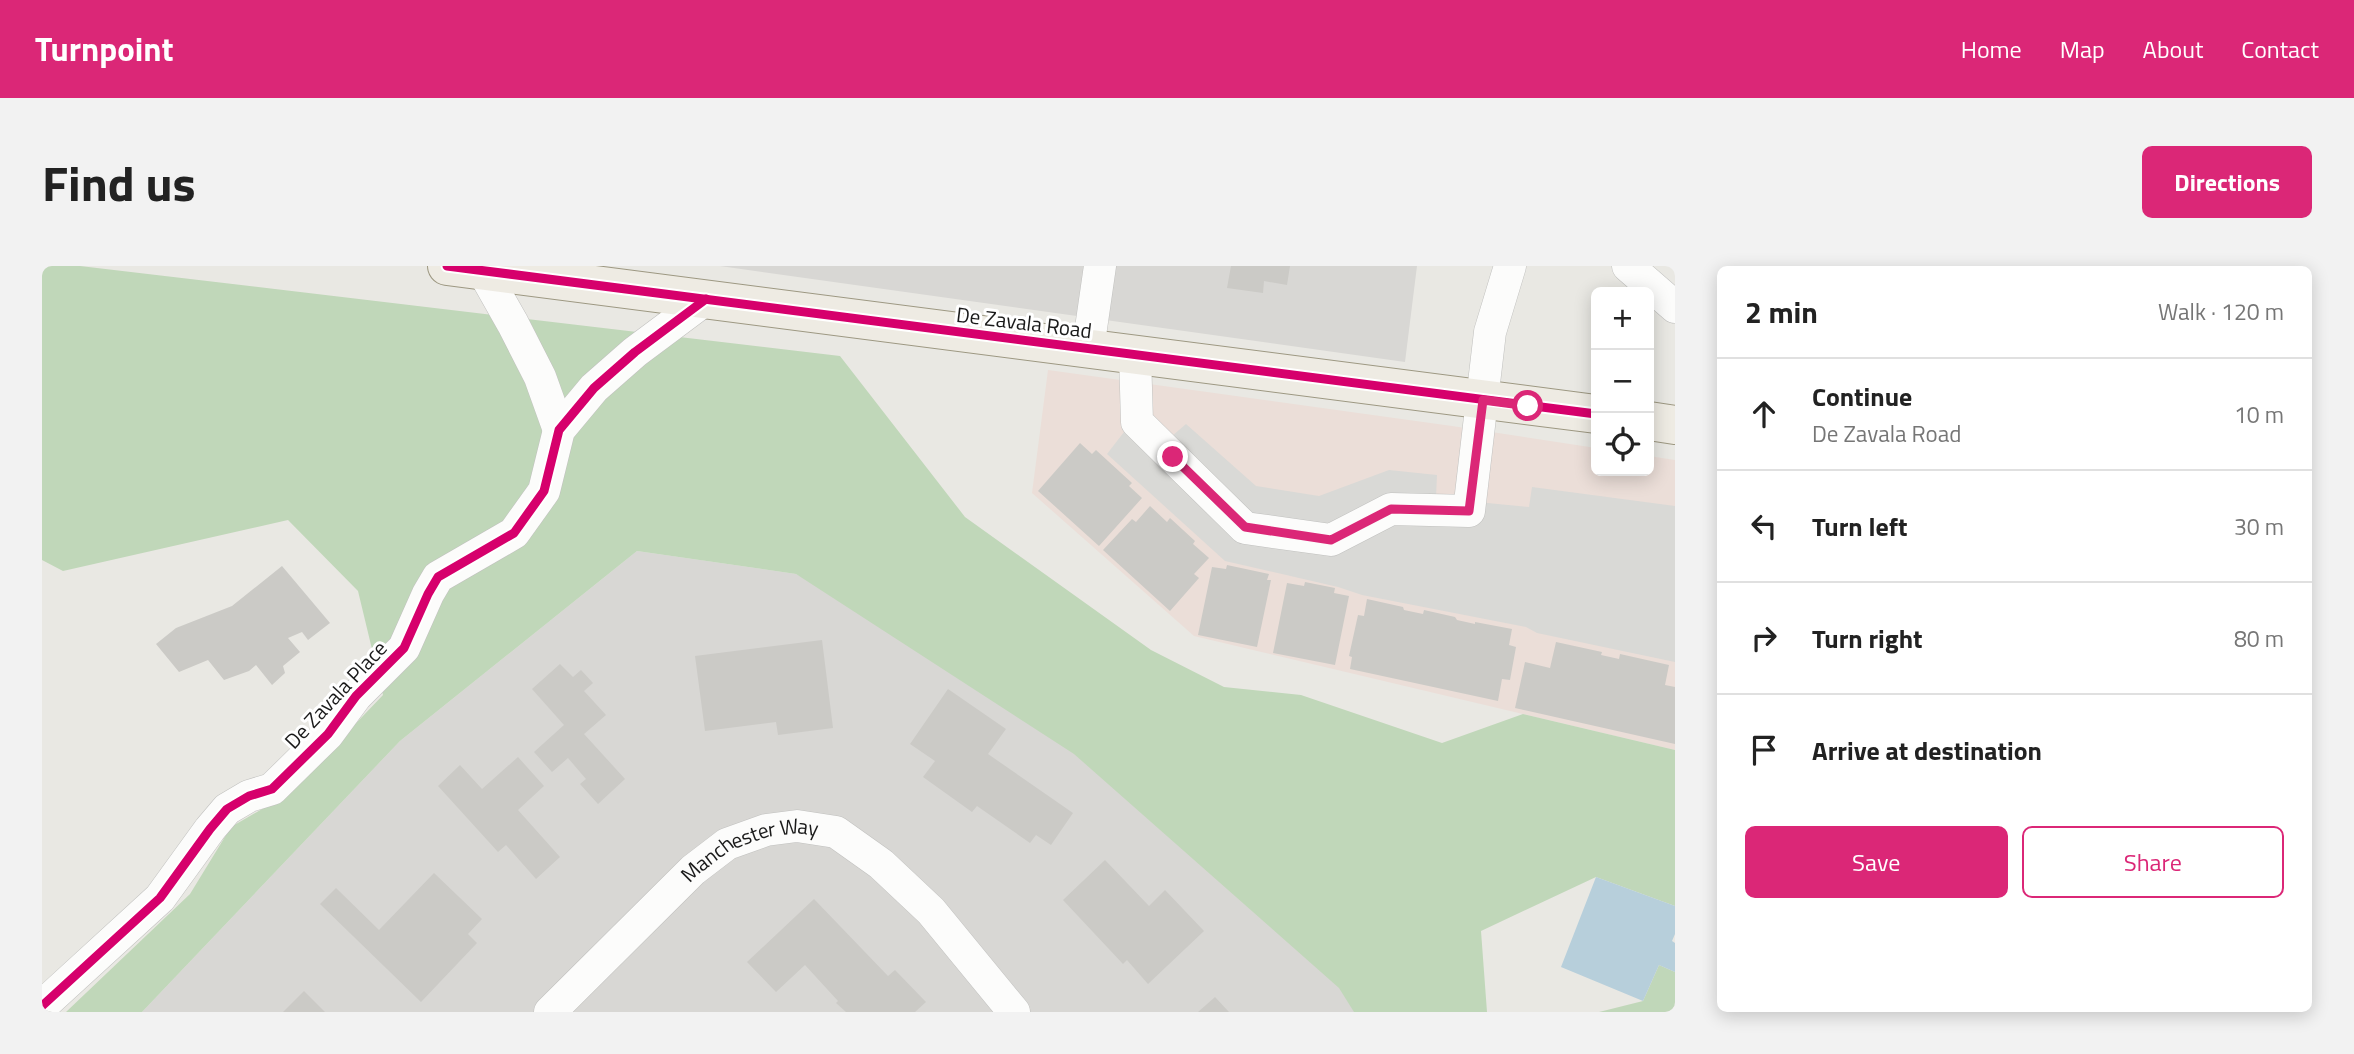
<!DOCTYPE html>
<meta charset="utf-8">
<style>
:root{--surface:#fff;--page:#f2f2f2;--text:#222;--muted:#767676;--line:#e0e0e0;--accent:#db2777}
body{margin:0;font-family:"Titillium Web",sans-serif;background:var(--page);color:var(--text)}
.controls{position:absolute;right:21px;top:21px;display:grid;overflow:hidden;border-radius:10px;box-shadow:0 4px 18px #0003}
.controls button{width:63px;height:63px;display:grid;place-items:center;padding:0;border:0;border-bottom:2px solid var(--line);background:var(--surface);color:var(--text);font:35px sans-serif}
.stop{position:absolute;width:21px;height:21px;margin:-16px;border:5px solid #db2777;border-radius:50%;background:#fff}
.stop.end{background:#db2777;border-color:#fff;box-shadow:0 2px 7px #0008}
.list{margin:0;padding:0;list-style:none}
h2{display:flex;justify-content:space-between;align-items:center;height:91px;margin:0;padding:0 28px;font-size:30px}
h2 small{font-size:23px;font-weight:400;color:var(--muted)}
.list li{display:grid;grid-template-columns:46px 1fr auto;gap:21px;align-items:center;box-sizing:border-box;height:112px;padding:0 28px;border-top:2px solid var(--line)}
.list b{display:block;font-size:26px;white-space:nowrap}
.list p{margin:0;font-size:23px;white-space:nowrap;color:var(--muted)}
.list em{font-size:23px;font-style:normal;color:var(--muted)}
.actions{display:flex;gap:14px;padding:21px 28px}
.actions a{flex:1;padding:16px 0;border:2px solid var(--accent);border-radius:10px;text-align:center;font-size:24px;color:var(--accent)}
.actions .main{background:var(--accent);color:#fff}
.icon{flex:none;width:38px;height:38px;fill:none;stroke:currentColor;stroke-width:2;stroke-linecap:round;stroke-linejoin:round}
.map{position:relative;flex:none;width:1633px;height:746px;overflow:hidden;border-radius:10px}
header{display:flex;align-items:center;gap:42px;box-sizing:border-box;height:98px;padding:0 35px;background:var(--accent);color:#fff}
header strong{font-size:33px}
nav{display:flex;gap:38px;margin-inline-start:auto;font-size:24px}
.intro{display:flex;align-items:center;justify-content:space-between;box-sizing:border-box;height:168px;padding:0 42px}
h1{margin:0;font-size:49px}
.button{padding:18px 32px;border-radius:10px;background:var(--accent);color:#fff;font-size:24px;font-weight:700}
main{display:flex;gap:42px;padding:0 42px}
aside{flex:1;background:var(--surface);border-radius:10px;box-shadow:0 4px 18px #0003}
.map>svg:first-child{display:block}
.residential{fill:#d8d7d4}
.commercial{fill:#ebded8}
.forest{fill:#c0d7b9}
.parking{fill:#d9d9d6}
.water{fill:#b7cfdb}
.building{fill:#cbcac6}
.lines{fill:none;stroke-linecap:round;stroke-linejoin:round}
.minor-casing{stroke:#c1c1bf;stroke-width:33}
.major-casing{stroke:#9d9882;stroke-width:40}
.minor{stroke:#fcfcfb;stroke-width:32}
.major{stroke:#eeebe3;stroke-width:38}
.cycleway-casing{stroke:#fff;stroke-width:13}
.cycleway{stroke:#d6006c;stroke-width:9}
.route{stroke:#db2777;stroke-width:9}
.labels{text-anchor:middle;stroke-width:6;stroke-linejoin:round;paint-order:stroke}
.street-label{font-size:21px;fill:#1a1a1a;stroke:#fff}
</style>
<header>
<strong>Turnpoint</strong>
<nav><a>Home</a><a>Map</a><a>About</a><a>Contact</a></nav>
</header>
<div class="intro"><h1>Find us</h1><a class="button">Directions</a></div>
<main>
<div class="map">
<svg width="1633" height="746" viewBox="0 0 1633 746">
<rect width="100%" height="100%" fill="#e9e8e3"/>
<g class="residential">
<polygon points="678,0 1375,0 1363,96"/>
<polygon points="595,285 754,308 1083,476 1376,746 100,746 358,475"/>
</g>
<polygon class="commercial" points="1006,104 1410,160 1554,182 1554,205 1607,205 1607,190 1633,194 1633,484 1152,370 990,227"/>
<g class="forest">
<polygon points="0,0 38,0 798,90 923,251 1109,384 1182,421 1259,429 1400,477 1481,448 1633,484 1633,640 1554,611 1439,665 1445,746 1312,746 1297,722 1032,488 754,308 595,285 358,475 100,746 24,746 148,628 189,561 227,539 277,496 341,429 316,325 246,254 21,305 0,294"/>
<polygon points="1617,699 1633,706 1633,746 1557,746 1601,735"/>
</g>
<polygon class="parking" points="1111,150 1130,170 1144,158 1214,220 1277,230 1347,204 1395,209 1394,232 1487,241 1490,221 1633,240 1633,396 1495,367 1484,361 1320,329 1296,321 1183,295 1065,188 1082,166"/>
<polygon class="water" points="1554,611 1633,640 1633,668 1630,675 1633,677 1633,706 1617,699 1601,735 1519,701"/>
<g class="building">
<polygon points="1189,0 1248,0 1245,19 1222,15 1221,27 1185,22"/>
<polygon points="1038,177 1050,188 1054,184 1090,217 1087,220 1100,232 1057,280 996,225"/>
<polygon points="1108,240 1125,256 1128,252 1153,275 1151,278 1167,292 1152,308 1157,312 1128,345 1061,284 1090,253 1094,256"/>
<polygon points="1185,299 1227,308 1225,314 1229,314 1215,381 1156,369 1170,301 1184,303"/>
<polygon points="240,300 288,357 266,374 260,366 246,372 258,386 241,400 243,407 230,419 214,399 207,405 182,414 166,394 137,406 114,378 134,362 190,340"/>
<polygon points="1263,316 1293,322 1292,327 1307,330 1293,399 1231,387 1245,317 1262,320"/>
<polygon points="1325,333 1361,341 1362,344 1381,348 1382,344 1413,351 1415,354 1433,358 1433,356 1470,363 1467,379 1474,381 1468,414 1460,413 1456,435 1308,403 1310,391 1307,390 1316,349 1322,350"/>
<polygon points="780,374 791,462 736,469 734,456 663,465 653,390"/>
<polygon points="1514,376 1560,386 1559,389 1577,393 1578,388 1627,399 1623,419 1633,421 1633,478 1473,442 1483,396 1508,402"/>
<polygon points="518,398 531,411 539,404 551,417 542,425 564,449 542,468 583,513 556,538 538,518 544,513 526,492 510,506 492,486 522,459 490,423"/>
<polygon points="906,423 964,463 946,488 1031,547 1009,579 994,569 988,577 935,540 930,546 881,511 893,495 868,478"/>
<polygon points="476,491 502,520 476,544 518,591 494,613 464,579 456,586 396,520 418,499 440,523"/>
<polygon points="1063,594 1107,640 1123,624 1162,665 1106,718 1085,694 1081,698 1021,634"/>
<polygon points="392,607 440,653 426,668 435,677 379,736 278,638 294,622 337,664"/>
<polygon points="772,633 846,710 853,704 884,736 873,746 804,746 794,737 796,735 763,699 734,726 705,696"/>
<polygon points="262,725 283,746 241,746"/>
<polygon points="1173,731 1187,746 1156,746"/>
</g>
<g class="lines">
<defs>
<g id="minor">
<polyline points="1586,0 1633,41"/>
<polyline points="441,5 471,58 498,111 517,164"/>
<polyline points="1046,83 1058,0"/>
<polyline points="1093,89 1095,156 1203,262 1289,274 1349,243 1427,245 1448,66 1468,0"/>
<polyline points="0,740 118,632 168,563 185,543 207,530 230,523 286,468 314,430 362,382 386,328 396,311 472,267 502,225 517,164 552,122 593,86 664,33"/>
<path id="s1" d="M508 746 651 604 685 578 724 564 755 560 794 566 839 598 889 645 972 746"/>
</g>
<g id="major">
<polyline points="405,0 1554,148"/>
<polyline points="1607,155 1633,159"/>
</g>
</defs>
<use href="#minor" class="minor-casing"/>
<use href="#major" class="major-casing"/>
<use href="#minor" class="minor"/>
<use href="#major" class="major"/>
<defs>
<g id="cycleway">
<polyline points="405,0 1554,148"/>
<polyline points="0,740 118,632 168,563 185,543 207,530 230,523 286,468 314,430 362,382 386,328 396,311 472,267 502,225 517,164 552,122 593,86 664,33"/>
</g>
</defs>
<use href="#cycleway" class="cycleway-casing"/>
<use href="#cycleway" class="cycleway"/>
</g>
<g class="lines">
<polyline class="route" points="1131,191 1203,261 1289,274 1349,243 1427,245 1441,134 1486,140"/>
</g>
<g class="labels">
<g class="street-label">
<text transform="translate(982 57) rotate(7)" y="7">De Zavala Road</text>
<text transform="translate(294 429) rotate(-47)" y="7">De Zavala Place</text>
<text dy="7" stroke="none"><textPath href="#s1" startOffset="264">Manchester Way</textPath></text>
</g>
</g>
</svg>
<div class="controls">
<button>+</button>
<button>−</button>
<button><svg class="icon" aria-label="locate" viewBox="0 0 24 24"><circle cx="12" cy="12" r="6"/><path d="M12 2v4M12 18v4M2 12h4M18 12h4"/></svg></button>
</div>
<div class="stop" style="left:1486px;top:140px"></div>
<div class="stop end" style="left:1131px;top:191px"></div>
</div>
<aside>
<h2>2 min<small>Walk · 120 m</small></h2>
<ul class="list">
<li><svg class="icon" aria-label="ahead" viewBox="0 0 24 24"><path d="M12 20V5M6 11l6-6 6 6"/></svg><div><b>Continue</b><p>De Zavala Road</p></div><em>10 m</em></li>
<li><svg class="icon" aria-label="left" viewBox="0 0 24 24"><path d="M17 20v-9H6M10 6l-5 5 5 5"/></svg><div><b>Turn left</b></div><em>30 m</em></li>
<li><svg class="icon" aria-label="right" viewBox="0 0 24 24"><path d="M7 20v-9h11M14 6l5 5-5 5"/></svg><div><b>Turn right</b></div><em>80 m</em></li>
<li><svg class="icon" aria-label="arrive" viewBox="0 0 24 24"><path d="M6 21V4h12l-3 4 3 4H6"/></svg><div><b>Arrive at destination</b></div></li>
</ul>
<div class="actions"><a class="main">Save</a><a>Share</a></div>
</aside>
</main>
